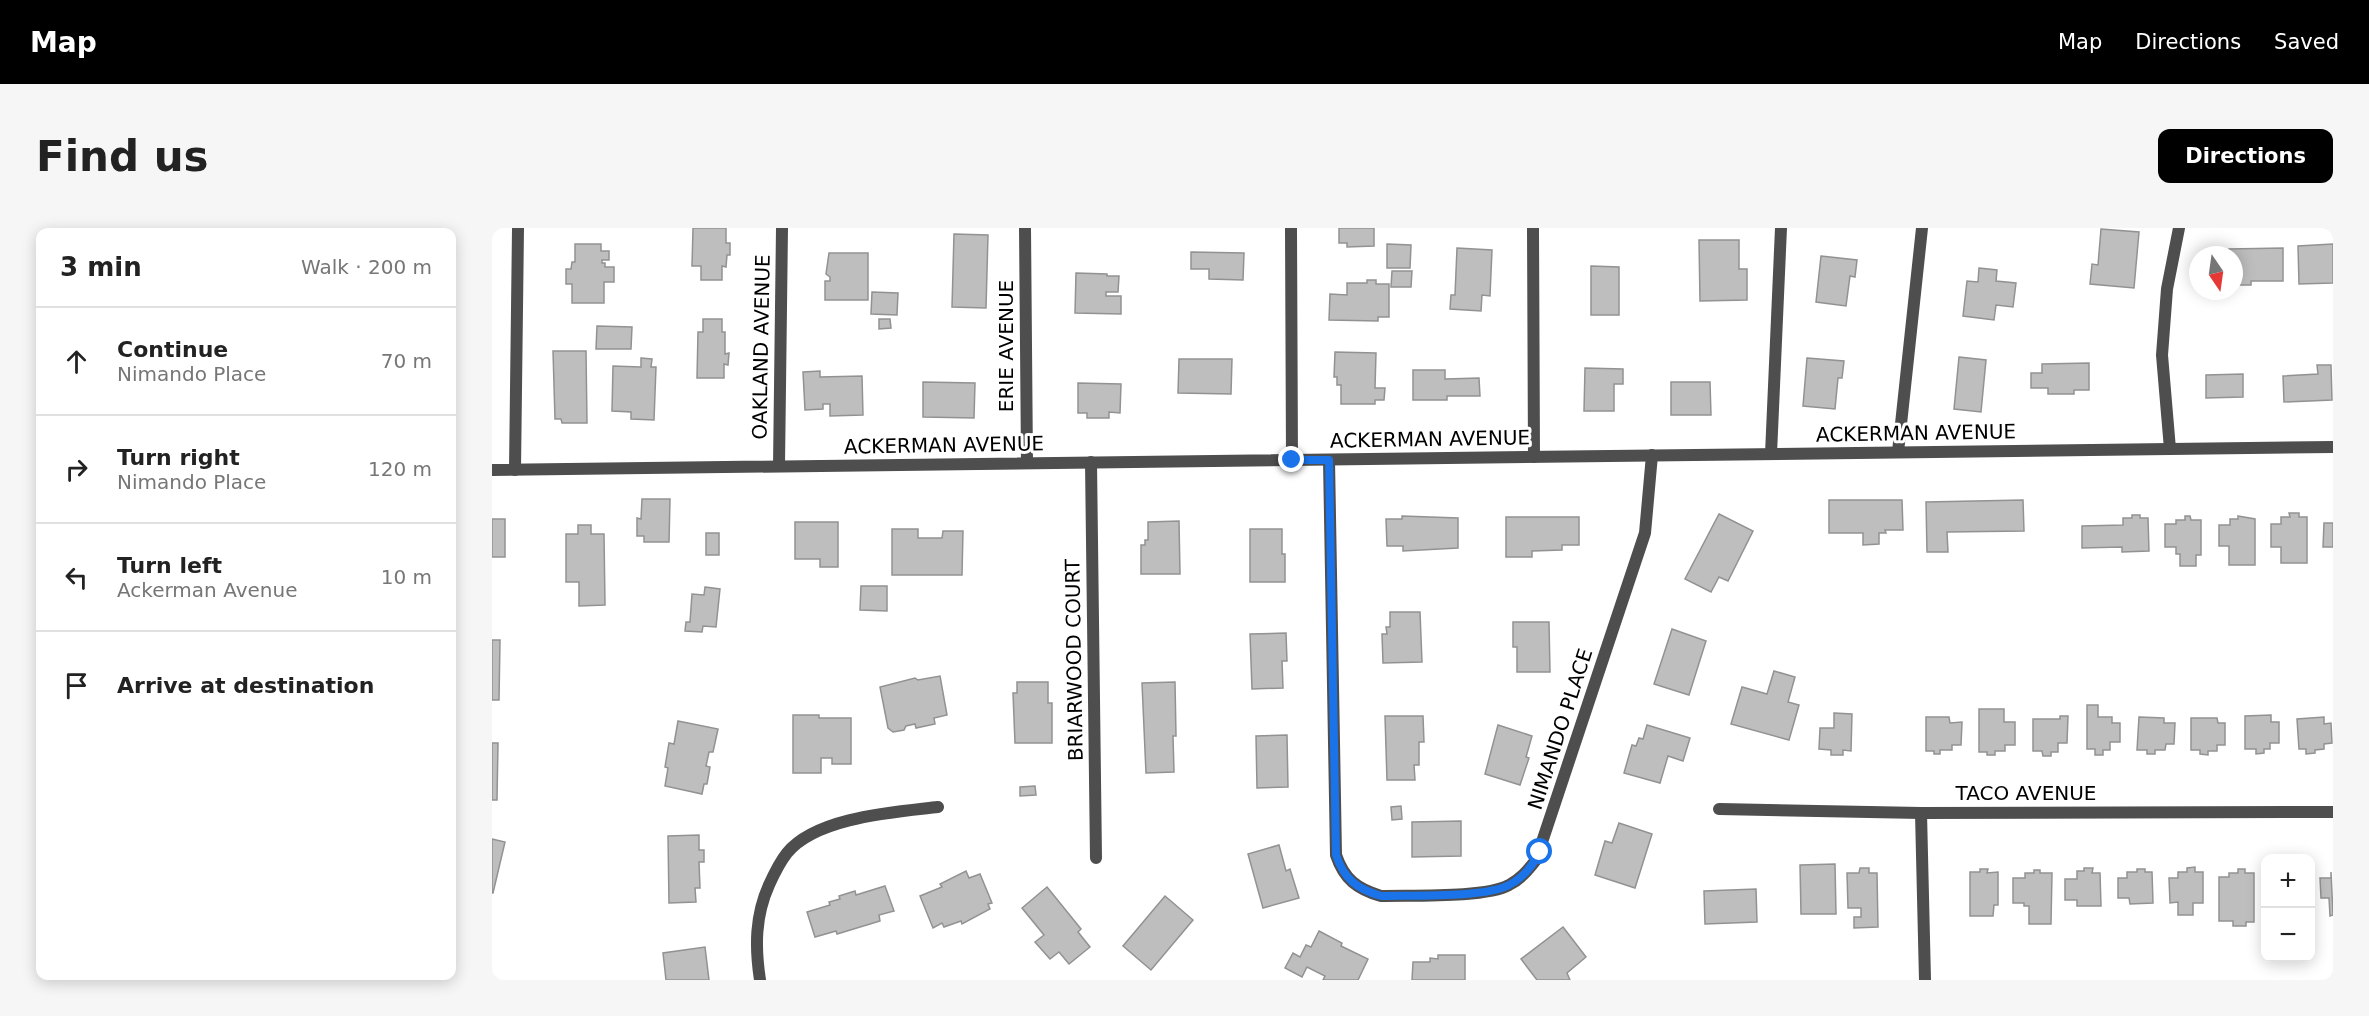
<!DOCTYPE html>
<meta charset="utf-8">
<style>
:root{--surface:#fff;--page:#f6f6f6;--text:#222;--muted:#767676;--line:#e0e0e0;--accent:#000}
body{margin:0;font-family:"DejaVu Sans",sans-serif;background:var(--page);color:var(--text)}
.controls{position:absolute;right:18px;bottom:18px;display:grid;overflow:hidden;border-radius:12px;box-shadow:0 3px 15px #0003}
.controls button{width:54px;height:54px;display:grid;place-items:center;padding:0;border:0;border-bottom:2px solid var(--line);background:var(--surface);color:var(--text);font:30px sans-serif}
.compass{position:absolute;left:1697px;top:18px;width:54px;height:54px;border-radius:50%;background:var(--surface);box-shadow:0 3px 15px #0003;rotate:167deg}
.stop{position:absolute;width:18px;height:18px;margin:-14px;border:4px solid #1a73e8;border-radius:50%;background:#fff}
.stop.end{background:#1a73e8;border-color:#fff;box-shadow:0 2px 6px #0008}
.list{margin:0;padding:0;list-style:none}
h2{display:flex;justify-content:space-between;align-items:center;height:78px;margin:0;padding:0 24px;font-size:26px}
h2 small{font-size:20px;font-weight:400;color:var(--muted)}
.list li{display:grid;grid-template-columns:39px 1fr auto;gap:18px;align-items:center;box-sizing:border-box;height:108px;padding:0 24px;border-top:2px solid var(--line)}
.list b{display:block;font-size:22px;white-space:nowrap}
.list p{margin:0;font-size:20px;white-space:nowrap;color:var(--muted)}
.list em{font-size:20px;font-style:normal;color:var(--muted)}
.icon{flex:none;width:33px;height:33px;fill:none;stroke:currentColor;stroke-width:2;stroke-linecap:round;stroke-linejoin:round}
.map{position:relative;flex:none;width:1841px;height:752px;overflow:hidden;border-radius:12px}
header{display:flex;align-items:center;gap:36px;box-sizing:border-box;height:84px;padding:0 30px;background:var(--accent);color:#fff}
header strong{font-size:28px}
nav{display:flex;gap:33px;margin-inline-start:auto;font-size:21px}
.intro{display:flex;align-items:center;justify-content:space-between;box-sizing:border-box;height:144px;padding:0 36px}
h1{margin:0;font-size:42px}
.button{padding:15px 27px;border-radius:12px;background:var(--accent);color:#fff;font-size:21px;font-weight:700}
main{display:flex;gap:36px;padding:0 36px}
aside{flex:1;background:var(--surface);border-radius:12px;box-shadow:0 3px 15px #0003}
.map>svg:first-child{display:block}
.building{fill:#bebebe;stroke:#929292;stroke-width:1.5}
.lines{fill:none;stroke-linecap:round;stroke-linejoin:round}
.street{stroke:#4e4e4e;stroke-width:12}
.route{stroke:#1a73e8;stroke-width:8}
.labels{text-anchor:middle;stroke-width:6;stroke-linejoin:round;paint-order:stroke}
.street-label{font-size:20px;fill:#000;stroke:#fff}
</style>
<header>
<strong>Map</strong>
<nav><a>Map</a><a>Directions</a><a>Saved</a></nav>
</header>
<div class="intro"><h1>Find us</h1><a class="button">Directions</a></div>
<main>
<aside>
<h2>3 min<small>Walk · 200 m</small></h2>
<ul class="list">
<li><svg class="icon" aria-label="ahead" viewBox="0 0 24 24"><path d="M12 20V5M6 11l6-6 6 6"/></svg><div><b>Continue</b><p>Nimando Place</p></div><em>70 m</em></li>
<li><svg class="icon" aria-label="right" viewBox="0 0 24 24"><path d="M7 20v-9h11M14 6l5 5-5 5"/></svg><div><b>Turn right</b><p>Nimando Place</p></div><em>120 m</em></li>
<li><svg class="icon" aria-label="left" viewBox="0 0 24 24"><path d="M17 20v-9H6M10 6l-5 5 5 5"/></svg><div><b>Turn left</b><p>Ackerman Avenue</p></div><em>10 m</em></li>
<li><svg class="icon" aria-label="arrive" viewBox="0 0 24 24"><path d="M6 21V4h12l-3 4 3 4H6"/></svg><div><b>Arrive at destination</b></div></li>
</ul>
</aside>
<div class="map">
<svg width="1841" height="752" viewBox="0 0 1841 752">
<rect width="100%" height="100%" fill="#fff"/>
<g class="building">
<polygon points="201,0 234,0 234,15 238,15 238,27 235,27 234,39 230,38 230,52 209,52 209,38 200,38"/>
<polygon points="847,0 882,0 882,18 855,19 855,15 847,15"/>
<polygon points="1609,1 1647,4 1642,60 1598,56 1600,36 1606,37"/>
<polygon points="462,6 496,7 494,80 460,79"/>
<polygon points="1207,12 1247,12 1247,41 1255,41 1255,72 1208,73"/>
<polygon points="83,16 109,16 109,23 117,23 117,32 110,32 110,35 113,35 113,39 122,39 122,54 112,54 112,75 80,75 80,56 74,56 74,41 79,41 80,34 83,34"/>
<polygon points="895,16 919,17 918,40 895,40"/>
<polygon points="1841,16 1841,55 1807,56 1806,18"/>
<polygon points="965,20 1000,22 998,68 990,67 989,83 958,81 959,67 963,67"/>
<polygon points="1791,20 1791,53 1759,53 1759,57 1742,57 1742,27 1737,27 1737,21"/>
<polygon points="699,24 752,25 751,52 717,51 717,41 699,41"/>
<polygon points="337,25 376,25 376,72 333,72 333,53 338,53 338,49 334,46"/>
<polygon points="1329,28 1365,32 1363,49 1358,48 1354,78 1324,74"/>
<polygon points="1099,38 1127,39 1127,87 1099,87"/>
<polygon points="1487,40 1505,42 1504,53 1524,55 1521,79 1504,77 1502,92 1471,88 1475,53 1486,54"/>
<polygon points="900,43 920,43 919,59 899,59"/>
<polygon points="584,45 615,46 615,48 627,48 626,64 614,64 614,68 629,68 629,86 583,85"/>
<polygon points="875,52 884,52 884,56 897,56 897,89 886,89 886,93 837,92 838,66 855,67 855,55 875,55"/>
<polygon points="380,64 406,65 405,87 379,86"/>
<polygon points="211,91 230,91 230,104 233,104 233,126 237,125 236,137 232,136 232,150 205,150 206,104 211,104"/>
<polygon points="387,91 398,91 399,100 387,101"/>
<polygon points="105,98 140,99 139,121 104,121"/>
<polygon points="61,123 94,123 95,195 70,195 69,191 63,191"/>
<polygon points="843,124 884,125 883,160 893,160 892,172 883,172 883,176 849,176 849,157 845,157 845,149 842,149"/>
<polygon points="1467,129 1494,132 1489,184 1462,181"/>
<polygon points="149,130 160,131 159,139 164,139 162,192 139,191 139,184 120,183 121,138 149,139"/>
<polygon points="1315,130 1352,133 1350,150 1346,150 1343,181 1311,178"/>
<polygon points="687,131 740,131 739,166 686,165"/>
<polygon points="1597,135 1597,162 1582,162 1582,166 1556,166 1556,160 1539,160 1539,145 1550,145 1550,136"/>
<polygon points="1825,137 1839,137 1840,172 1792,174 1791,148 1826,146"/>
<polygon points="1093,140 1131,141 1131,156 1122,156 1122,183 1092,183"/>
<polygon points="921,142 953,142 953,151 987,150 988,168 955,168 955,172 921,172"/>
<polygon points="328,143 328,149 370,148 371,187 338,188 338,176 331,176 331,181 313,182 311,144"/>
<polygon points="1751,146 1751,169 1714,170 1714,147"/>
<polygon points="431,154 483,155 482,190 431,189"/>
<polygon points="1179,154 1218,154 1219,187 1179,187"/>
<polygon points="586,155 629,156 628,185 617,184 617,190 595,190 595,185 586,185"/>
<polygon points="150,271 178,271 177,314 152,314 152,308 145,308 145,290 149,291"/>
<polygon points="1337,272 1410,272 1411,302 1393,302 1394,305 1387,305 1387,316 1371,317 1371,305 1337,305"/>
<polygon points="1531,272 1532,303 1455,304 1456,324 1435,324 1434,274"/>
<polygon points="1797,285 1807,285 1807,289 1815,289 1815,335 1789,335 1789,319 1779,319 1779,296 1789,296 1789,289 1798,289"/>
<polygon points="1227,286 1261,303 1236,353 1227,349 1219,364 1193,351"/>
<polygon points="1640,287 1648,287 1648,290 1656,290 1657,323 1630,324 1630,319 1590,320 1590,298 1631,297 1631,290 1640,290"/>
<polygon points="910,288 966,290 966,320 911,323 911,318 895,318 894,291 910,291"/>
<polygon points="1693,288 1698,288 1699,292 1709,292 1709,327 1704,327 1704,338 1688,338 1688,326 1684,326 1684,319 1673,319 1673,296 1684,296 1684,292 1693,292"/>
<polygon points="1746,288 1763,291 1763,337 1737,337 1737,318 1727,318 1727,297 1738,297 1738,291 1746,291"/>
<polygon points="1014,289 1087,289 1087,317 1070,317 1070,322 1040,323 1040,329 1014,329"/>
<rect x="0" y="291" width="13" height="38"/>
<polygon points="687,293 688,346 649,346 649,317 653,317 653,312 656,312 656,294"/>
<polygon points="303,294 346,294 346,339 328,339 328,331 303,331"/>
<polygon points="1832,295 1841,295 1841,319 1831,319"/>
<polygon points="86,297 99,297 99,306 112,306 113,377 87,378 87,354 74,354 74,306 86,306"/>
<polygon points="400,301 426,301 426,310 450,310 451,303 471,303 470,347 400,347"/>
<polygon points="758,301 790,301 790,326 793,326 793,354 758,354"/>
<rect x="214" y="305" width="13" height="22"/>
<polygon points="369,358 395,358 395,383 368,382"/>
<polygon points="213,359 228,361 224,399 211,398 210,404 193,403 194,394 198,394 200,366 212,367"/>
<polygon points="898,384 928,384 930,434 891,435 890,406 895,406 894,399 898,399"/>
<polygon points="1021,394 1057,394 1058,444 1025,444 1025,419 1021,419"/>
<polygon points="1180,401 1214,413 1197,467 1162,456"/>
<polygon points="794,405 795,433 790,433 791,460 760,461 758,406"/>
<polygon points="0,412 8,412 7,472 0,472"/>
<polygon points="1282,443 1303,449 1296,474 1307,477 1297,512 1239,496 1250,459 1275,466"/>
<polygon points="448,448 455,487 442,490 443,496 424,500 423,496 414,498 412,502 401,504 396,500 388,459 423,450 426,452"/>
<polygon points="525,454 556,454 556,475 560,475 560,515 523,515 521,465 525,465"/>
<polygon points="683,454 684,508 681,508 682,544 654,545 650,455"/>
<polygon points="1595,477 1606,477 1606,489 1620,489 1620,495 1628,495 1628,514 1618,514 1618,522 1611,522 1611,527 1603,527 1603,521 1595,521"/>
<polygon points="1487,481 1512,481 1512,494 1523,494 1523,517 1513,517 1513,523 1503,523 1503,527 1495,527 1495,524 1487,524"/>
<polygon points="1342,485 1360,486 1359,523 1351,522 1351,527 1339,527 1339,522 1327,521 1328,500 1342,500"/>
<polygon points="301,487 327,487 327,490 359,490 359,536 340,536 340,530 329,530 329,545 301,545"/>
<polygon points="1779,487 1779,494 1787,494 1787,515 1778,515 1778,521 1772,521 1772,525 1764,526 1764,521 1753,521 1753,488"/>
<polygon points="893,488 931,488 932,514 927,514 927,537 922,537 923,552 895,552"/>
<polygon points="1568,488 1576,488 1575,515 1566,515 1566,524 1559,524 1559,528 1551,528 1550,523 1541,523 1541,491 1568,491"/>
<polygon points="1434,489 1457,489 1458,495 1470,494 1469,517 1460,517 1460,522 1448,522 1448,526 1442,526 1442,523 1434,523"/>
<polygon points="1647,489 1672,490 1672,495 1683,495 1682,516 1674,516 1673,522 1663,522 1663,526 1655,526 1655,522 1645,522"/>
<polygon points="1832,489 1832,496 1839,495 1840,515 1832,516 1832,521 1823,522 1823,525 1814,526 1814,521 1807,521 1805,491"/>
<polygon points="1699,490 1725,490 1726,495 1733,495 1733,517 1725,517 1725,523 1716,523 1716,527 1708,526 1708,522 1699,522"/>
<polygon points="186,493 226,501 221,524 217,524 214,538 218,539 215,556 212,556 210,566 173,558 176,540 173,539 177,515 182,516"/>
<polygon points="1006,497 1040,508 1034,529 1037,530 1028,557 993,546"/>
<polygon points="1155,497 1198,510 1191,533 1176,528 1168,555 1132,545 1140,517 1144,518 1147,510 1151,511"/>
<polygon points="795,507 796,559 765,560 764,508"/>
<polygon points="0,515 6,515 5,572 0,572"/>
<polygon points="543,558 544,567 528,568 528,559"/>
<polygon points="909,578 910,591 900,592 899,579"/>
<polygon points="969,593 969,628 920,629 920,594"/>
<polygon points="1127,595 1160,606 1143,660 1103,647 1113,613 1120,615"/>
<polygon points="207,607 207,622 212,622 212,634 207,634 208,660 203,660 204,674 177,675 176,608"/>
<polygon points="0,611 13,614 1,665 0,665"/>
<polygon points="787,617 794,643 798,641 807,670 771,680 756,626"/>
<polygon points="1343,636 1344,686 1309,686 1308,637"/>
<polygon points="1703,639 1703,644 1711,644 1711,675 1701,675 1701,687 1686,687 1686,674 1678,675 1677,650 1686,650 1686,644 1695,644 1695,640"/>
<polygon points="1368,640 1377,640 1377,645 1385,645 1386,699 1362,700 1362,689 1369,689 1369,680 1356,680 1355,645 1367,645"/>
<polygon points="1592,640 1601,640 1600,645 1608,645 1609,678 1585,678 1585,672 1573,672 1573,651 1585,651 1585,643 1592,643"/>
<polygon points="1488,641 1496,641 1495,645 1506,644 1506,677 1502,677 1501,688 1478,688 1478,644 1488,644"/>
<polygon points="1645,641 1653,641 1653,644 1660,644 1661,675 1638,676 1637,670 1626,670 1626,650 1635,650 1635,644 1645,644"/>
<polygon points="1746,641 1753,641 1753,645 1762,645 1762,694 1754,694 1754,698 1741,698 1741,693 1727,693 1727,649 1737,649 1737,645 1746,645"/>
<polygon points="1542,642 1548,642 1548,645 1560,645 1559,696 1537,696 1537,678 1532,678 1532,675 1521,675 1521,650 1533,650 1533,645 1542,645"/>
<polygon points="474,643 477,650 488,646 500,675 496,676 498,681 470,696 469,693 452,699 450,695 441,700 428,668 450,659 448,656"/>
<polygon points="1839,644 1841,687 1838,688 1837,670 1829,670 1828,650 1839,650"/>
<polygon points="393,658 402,683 387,687 388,693 345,706 344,703 323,709 315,684 338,677 337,674 348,671 347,668 363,663 364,667"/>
<polygon points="555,659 589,701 586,704 598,719 577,736 567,724 558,731 543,714 552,707 530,680"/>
<polygon points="1264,661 1265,694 1213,696 1212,663"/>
<polygon points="673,668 701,692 659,742 631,718"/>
<polygon points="1071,699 1094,729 1075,745 1078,752 1045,752 1029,731"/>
<polygon points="827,703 850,715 849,718 876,731 866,752 831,752 833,748 815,739 810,749 793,740 801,725 808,729 814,717 819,719"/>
<polygon points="213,719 217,752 174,752 171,725"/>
<polygon points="946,727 973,727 973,752 920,752 921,734 938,734 938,730 946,731"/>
</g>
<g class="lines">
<g class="street">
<polyline points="533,0 535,235"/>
<polyline points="799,0 800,232"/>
<polyline points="1041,0 1042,229"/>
<polyline points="1678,221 1670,127 1675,61 1687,0"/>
<polyline points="1406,224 1430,0"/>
<polyline points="1279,226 1289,0"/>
<path d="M837 232 844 627C852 651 865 661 889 668 919 667 994 670 1017 657 1029 651 1036 642 1044 632L1153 305 1160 227"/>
<polyline points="599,234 604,630"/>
<polyline points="287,238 290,0"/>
<polyline points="0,242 1841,219"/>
<polyline points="23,242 26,0"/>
<polyline points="1227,581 1429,585 1841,584"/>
<polyline points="1429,585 1433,752"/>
<path d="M268 752C263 719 263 688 277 657 282 646 287 635 295 625 324 589 403 584 446 579"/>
</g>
</g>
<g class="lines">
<path class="route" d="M800 232H837L844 627C852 651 865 661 889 668 919 667 993 670 1017 657 1031 650 1041 637 1048 624"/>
</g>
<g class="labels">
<g class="street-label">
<text transform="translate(514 118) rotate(-90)" y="7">ERIE AVENUE</text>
<text transform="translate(269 119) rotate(-89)" y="7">OAKLAND AVENUE</text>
<text transform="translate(1424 205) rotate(-1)" y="7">ACKERMAN AVENUE</text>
<text transform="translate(938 211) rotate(-1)" y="7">ACKERMAN AVENUE</text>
<text transform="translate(452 217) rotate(-1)" y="7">ACKERMAN AVENUE</text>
<text transform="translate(582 432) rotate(-91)" y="7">BRIARWOOD COURT</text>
<text transform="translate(1068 501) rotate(-72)" y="7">NIMANDO PLACE</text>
<text x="1534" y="572">TACO AVENUE</text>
</g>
</g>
</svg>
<div class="controls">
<button>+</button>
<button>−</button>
</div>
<svg class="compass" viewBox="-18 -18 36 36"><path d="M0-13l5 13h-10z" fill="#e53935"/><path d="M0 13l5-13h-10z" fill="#767676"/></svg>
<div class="stop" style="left:1048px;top:624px"></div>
<div class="stop end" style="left:800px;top:232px"></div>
</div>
</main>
